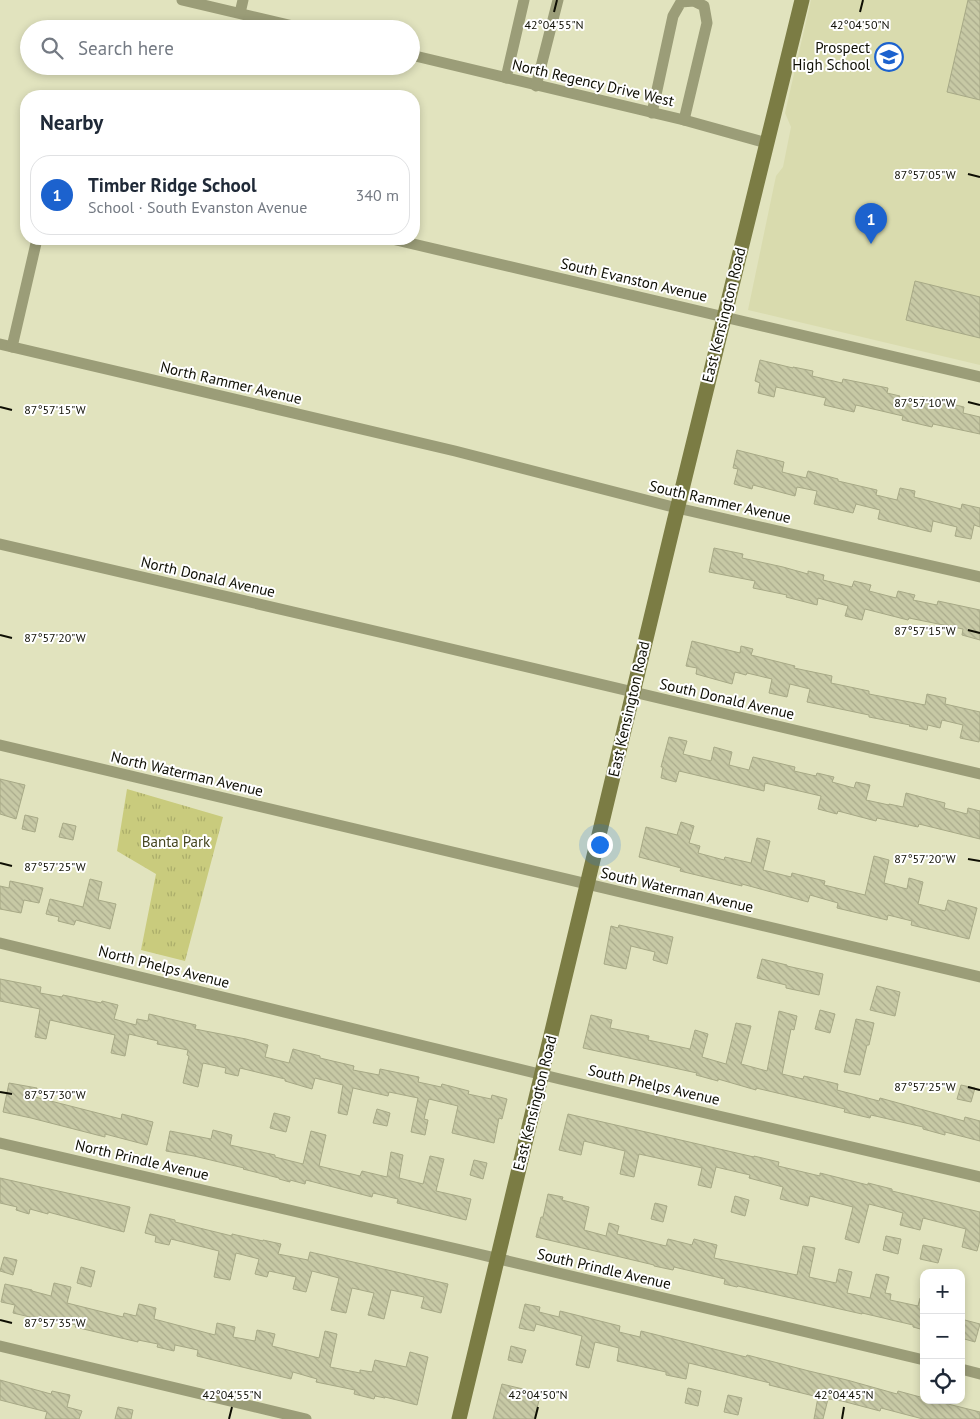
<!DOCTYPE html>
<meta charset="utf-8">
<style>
:root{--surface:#fff;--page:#f2f2f3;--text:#1f2937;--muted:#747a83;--line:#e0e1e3;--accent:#1c62ce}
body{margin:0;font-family:"PT Sans",sans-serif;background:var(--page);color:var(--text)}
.controls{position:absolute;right:15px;bottom:15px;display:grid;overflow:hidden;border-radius:10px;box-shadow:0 2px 8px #0003}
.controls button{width:45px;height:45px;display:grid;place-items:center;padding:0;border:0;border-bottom:1px solid var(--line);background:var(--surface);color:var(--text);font:25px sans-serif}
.you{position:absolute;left:599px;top:844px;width:18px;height:18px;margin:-12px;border:4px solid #fff;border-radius:50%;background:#1a73e8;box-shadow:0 0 0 8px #1a73e833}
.badge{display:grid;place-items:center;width:32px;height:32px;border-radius:50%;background:var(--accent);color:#fff;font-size:16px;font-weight:700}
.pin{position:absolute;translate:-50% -41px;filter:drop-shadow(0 1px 2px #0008)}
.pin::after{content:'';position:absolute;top:26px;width:18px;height:15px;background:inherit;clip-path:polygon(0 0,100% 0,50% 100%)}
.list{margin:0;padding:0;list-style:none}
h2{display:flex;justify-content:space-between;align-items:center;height:65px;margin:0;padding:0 20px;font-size:21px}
h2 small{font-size:16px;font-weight:400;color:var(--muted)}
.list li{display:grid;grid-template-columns:32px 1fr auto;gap:15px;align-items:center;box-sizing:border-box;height:80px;margin:0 10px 10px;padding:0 10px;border:1px solid var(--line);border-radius:20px}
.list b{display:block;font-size:19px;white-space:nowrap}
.list p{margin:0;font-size:16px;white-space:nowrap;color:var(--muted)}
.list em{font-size:16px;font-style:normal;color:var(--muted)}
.icon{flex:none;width:28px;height:28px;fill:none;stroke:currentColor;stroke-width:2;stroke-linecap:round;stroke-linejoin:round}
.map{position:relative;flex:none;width:980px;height:1419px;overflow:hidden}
.search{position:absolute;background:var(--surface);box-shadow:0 2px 8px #0003;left:20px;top:20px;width:400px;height:55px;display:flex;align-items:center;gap:12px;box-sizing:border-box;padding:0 18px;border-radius:28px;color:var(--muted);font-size:19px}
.panel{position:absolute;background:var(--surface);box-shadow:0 2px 8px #0003;left:20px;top:90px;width:400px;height:155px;border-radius:20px}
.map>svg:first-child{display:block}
.built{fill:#d9dbae}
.park{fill:url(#park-tufts)}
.building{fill:url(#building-back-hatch);stroke:#a7a986}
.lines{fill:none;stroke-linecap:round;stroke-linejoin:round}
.street{stroke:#9b9d78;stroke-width:11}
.secondary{stroke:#7b7c44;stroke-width:15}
.ticks{fill:none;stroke:#0e0e03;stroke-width:2}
.labels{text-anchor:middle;stroke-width:4;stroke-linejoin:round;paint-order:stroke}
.poi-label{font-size:15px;fill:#0e0e03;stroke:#fff;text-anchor:end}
.street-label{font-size:15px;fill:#0e0e03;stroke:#fff}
.park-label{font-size:15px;fill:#45451f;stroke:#fff}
.ticks-label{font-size:12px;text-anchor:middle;fill:#0e0e03;stroke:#fff;stroke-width:4;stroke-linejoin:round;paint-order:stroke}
</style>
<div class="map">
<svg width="980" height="1419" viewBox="0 0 980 1419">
<defs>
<pattern id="park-tufts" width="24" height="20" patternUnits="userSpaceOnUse" patternTransform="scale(1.25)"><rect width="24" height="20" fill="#c9cb7d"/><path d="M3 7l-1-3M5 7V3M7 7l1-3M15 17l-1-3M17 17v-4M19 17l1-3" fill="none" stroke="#abad6a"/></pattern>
<pattern id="building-back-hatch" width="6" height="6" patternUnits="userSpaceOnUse" patternTransform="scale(1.25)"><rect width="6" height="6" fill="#c7c9a5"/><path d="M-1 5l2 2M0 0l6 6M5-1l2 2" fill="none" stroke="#aaab8c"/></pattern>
</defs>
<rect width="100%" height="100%" fill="#e1e3be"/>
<polygon class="built" points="811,0 980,0 980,365 748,310 776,176 783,167 791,127 785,113"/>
<polygon class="park" points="127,789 223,817 185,961 141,950 156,874 117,851"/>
<g class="building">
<polygon points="968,0 980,0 980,100 947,92"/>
<polygon points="915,281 980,297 980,338 906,320"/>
<polygon points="760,360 793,368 793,367 813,371 812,376 842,383 843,379 888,388 887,393 900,396 899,398 921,403 922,397 964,407 963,413 980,417 980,434 933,424 932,427 902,420 903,416 856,405 854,412 824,405 826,398 776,387 774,397 758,393 760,383 755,381"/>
<polygon points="737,450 784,462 782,472 806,478 808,471 838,479 838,481 877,490 876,495 897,500 900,488 915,491 914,497 961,509 962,504 980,508 980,527 974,525 971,539 955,536 957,527 933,521 931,532 878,519 880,510 856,504 853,513 814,504 817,491 797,487 795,496 753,485 752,489 734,484 738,469 733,468"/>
<polygon points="714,548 743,554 742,558 783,567 808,574 808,571 824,575 823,580 852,587 854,581 871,585 869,591 896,598 898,591 915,595 913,600 937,605 938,601 980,610 980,640 962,635 963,629 909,618 908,620 865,609 862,620 845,616 848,606 818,598 817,605 786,597 787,595 753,588 755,581 709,572"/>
<polygon points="692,641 740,653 741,646 753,649 751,655 795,666 794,668 832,676 831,683 869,691 869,694 925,705 927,694 946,698 945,704 980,712 980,736 979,742 960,738 963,725 942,720 940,728 928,725 927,730 909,726 910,725 869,717 869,715 807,702 810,689 790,684 787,697 769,693 772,679 747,673 746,675 735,672 732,684 696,674 697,668 686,666"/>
<polygon points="669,737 687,741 683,754 711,761 714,747 732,752 729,765 749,770 753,757 795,767 794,771 816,776 817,773 834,777 832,782 854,788 856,782 870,785 866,800 889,805 889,804 903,807 906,793 945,803 944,808 967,814 968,808 980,811 980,839 919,824 918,827 877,818 876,821 838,811 837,814 818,809 821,796 765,783 764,791 679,771 676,782 661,778 663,767 661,767"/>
<polygon points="0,779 25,785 16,819 0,814"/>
<polygon points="25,815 38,818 35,832 22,829"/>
<polygon points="681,822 694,826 689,843 700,846 698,853 724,860 725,857 751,863 757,838 770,841 763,870 791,877 792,873 825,881 824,885 865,895 874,856 889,860 884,883 907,889 909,878 923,882 918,904 945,911 948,900 977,908 969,939 911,925 912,921 888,915 887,920 837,908 838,903 810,895 808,902 742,884 742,886 680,871 681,868 639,857 646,827 677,835"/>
<polygon points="63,823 76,826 73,840 59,837"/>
<polygon points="90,879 102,882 98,900 116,904 110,929 76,920 74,925 58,921 59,917 46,914 50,899 83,907"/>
<polygon points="10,881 43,888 39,903 24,900 21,913 0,909 0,886 9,888"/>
<polygon points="619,925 673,937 667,964 653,960 655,952 631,946 626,969 604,964 611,926 618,928"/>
<polygon points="762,959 787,965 787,966 823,974 819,995 786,988 786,985 757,978"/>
<polygon points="0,979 41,987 40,993 62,997 63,995 101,1003 102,1001 118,1005 114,1019 136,1025 137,1019 148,1021 149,1014 196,1025 195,1029 246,1039 268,1045 265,1057 289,1063 293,1049 320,1056 320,1058 354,1066 353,1070 379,1075 380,1069 419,1077 418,1082 441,1087 442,1084 469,1091 468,1094 491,1099 492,1095 507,1099 502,1119 499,1118 494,1143 452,1133 458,1106 429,1099 424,1119 428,1120 425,1135 411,1132 418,1098 389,1092 388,1096 353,1088 347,1115 338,1113 343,1085 315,1078 312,1089 285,1081 285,1079 240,1068 238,1076 225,1073 226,1068 203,1063 198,1087 183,1083 189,1056 187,1055 188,1050 157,1044 158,1041 129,1034 125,1056 111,1053 115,1035 50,1020 46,1039 35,1037 40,1009 0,1001"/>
<polygon points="877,986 900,992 895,1016 870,1010"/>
<polygon points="820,1010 835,1014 830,1033 815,1029"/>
<polygon points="779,1011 797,1016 794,1030 791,1029 782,1074 803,1079 804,1076 838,1084 837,1090 879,1101 880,1098 964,1121 965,1117 980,1121 980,1141 945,1132 945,1135 923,1129 923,1127 871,1115 870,1118 844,1112 845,1109 756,1088 756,1090 718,1079 718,1081 696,1075 697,1073 583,1048 591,1015 612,1020 610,1028 649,1036 648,1040 690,1049 695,1030 708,1034 702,1057 726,1064 736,1023 751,1026 741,1064 767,1071"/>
<polygon points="856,1019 874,1023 869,1045 867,1045 860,1075 844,1072"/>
<polygon points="9,1083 37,1088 35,1097 121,1119 122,1114 153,1122 147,1145 105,1134 105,1137 31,1118 3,1112"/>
<polygon points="961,1085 975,1088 971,1102 957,1099"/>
<polygon points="377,1109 390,1113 387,1126 373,1123"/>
<polygon points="274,1113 290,1117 286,1132 270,1128"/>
<polygon points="568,1114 754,1157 754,1156 779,1162 778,1166 820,1176 820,1173 868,1185 868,1183 892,1189 892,1191 980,1212 980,1240 977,1251 962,1247 966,1229 923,1218 920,1230 900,1225 903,1213 869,1204 859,1243 845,1239 853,1207 810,1196 808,1206 780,1199 783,1187 749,1178 750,1175 716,1167 711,1188 698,1185 702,1168 639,1154 634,1177 620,1174 625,1151 584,1141 581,1155 559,1150"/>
<polygon points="213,1130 232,1135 230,1145 275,1155 275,1157 303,1164 311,1131 326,1135 319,1166 360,1176 362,1171 387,1177 391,1152 403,1155 399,1178 423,1184 430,1156 444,1159 436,1191 471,1199 466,1220 397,1203 398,1199 373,1193 372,1197 306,1180 305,1184 290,1180 290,1182 279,1179 279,1178 243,1169 244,1168 194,1156 166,1151 170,1131 211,1139"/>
<polygon points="474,1160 487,1163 483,1179 470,1175"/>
<polygon points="0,1178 130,1207 124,1232 48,1212 48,1214 30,1209 29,1214 16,1210 17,1207 0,1203"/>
<polygon points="548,1194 563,1197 562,1200 589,1207 584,1230 606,1236 609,1223 619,1226 617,1234 666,1246 668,1239 692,1245 694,1239 717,1245 714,1258 797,1275 803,1246 815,1248 809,1277 836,1283 839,1269 852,1272 847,1293 870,1298 876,1274 889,1277 885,1293 891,1294 890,1300 918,1306 920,1298 924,1298 924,1330 913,1327 913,1325 862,1313 862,1314 738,1286 737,1287 724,1284 725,1279 674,1267 673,1270 654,1266 654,1265 536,1237 541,1217 543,1217"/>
<polygon points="735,1196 749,1200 745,1216 731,1212"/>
<polygon points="655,1203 667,1206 663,1222 651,1219"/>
<polygon points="150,1214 175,1220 175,1222 232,1236 232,1234 263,1241 263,1240 281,1244 278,1254 308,1260 310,1252 448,1284 441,1313 421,1308 424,1297 391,1290 384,1319 368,1315 374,1293 352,1288 346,1313 331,1310 339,1278 312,1271 306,1292 293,1289 296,1277 269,1271 267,1277 255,1274 259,1259 236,1253 230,1280 214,1277 219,1251 171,1239 169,1245 155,1242 156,1236 145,1233"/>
<polygon points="886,1236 901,1239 898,1254 883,1250"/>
<polygon points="923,1245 942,1249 938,1263 920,1259"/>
<polygon points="4,1257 17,1260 13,1275 0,1271"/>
<polygon points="81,1267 95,1271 91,1287 77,1283"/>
<polygon points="54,1283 71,1287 67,1303 123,1317 124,1313 136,1316 139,1304 156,1308 154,1319 215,1335 217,1323 235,1327 233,1337 255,1341 257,1330 275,1334 272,1346 319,1358 325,1331 337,1334 330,1367 360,1373 360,1370 372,1372 375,1360 406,1367 410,1352 428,1357 417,1405 385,1397 385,1398 375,1396 374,1399 354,1394 355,1390 316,1382 317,1379 293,1372 291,1379 197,1356 198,1350 175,1345 174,1351 157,1347 158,1344 138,1340 138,1342 75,1327 76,1325 52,1319 51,1322 13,1313 15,1305 1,1302 5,1284 32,1290 32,1291 51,1296"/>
<polygon points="525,1304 540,1307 539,1312 559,1317 560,1311 620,1326 619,1332 640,1337 641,1331 746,1357 747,1355 809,1371 847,1380 897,1394 898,1391 924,1398 924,1400 932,1400 980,1412 980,1419 923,1419 881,1408 880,1411 842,1401 828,1399 823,1419 814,1419 818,1397 769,1385 770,1383 689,1363 686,1379 666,1375 666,1372 617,1361 619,1348 595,1342 589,1368 576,1365 582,1336 536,1324 534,1331 519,1328"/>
<polygon points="961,1319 980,1324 975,1342 961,1338"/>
<polygon points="511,1346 526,1350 522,1363 508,1360"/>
<polygon points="0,1380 51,1394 52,1391 70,1395 67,1407 82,1411 79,1419 45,1419 47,1412 0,1400"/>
<polygon points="502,1384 523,1389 522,1392 540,1397 534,1419 493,1419"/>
<polygon points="688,1388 701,1391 698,1406 685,1403"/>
<polygon points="728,1395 742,1398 738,1415 724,1412"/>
<polygon points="118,1407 133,1410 131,1419 115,1419"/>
</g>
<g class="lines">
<g class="street">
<polyline points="182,0 306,29"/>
<polyline points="240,13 243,0"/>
<polyline points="411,55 684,120 767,143"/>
<polyline points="506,78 524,0"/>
<polyline points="536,86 558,0"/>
<polyline points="652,113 673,16 681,2 694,1 704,6 707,23 684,120"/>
<polyline points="392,239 980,377"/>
<polyline points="0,344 455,451 677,508 980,577"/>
<polyline points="12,347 37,239"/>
<polyline points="0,544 409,639 980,774"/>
<polyline points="0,745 980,977"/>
<polyline points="0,943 560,1079 980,1177"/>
<polyline points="0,1143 470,1252 924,1360"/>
<polyline points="0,1346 306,1419"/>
<polyline points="961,1369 980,1374"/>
</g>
<polyline class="secondary" points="459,1419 674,522 802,0"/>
</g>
<path class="ticks" d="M554 12 557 0M860 12 863 0M968 174 980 177M968 402 980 405M0 407 12 410M968 630 980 633M0 635 12 638M968 859 980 861M0 863 12 866M968 1087 980 1090M0 1092 12 1094M0 1320 12 1323M229 1419 232 1407M535 1419 538 1407M842 1419 844 1407"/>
<defs>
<symbol id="school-ring" viewBox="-11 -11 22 22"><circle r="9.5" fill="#fff" stroke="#1c62ce" stroke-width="1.5"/><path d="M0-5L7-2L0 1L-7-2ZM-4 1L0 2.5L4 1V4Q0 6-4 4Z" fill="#1c62ce"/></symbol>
</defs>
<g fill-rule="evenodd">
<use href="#school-ring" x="873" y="41" width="32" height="32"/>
</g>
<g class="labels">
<g class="poi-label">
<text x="870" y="53">Prospect<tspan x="870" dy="17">High School</tspan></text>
</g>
<g class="street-label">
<text transform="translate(593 83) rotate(13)" y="5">North Regency Drive West</text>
<text transform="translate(634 280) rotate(13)" y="5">South Evanston Avenue</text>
<text transform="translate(724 315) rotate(-76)" y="5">East Kensington Road</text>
<text transform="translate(231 383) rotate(13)" y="5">North Rammer Avenue</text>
<text transform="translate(720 502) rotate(13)" y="5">South Rammer Avenue</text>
<text transform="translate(208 577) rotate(13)" y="5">North Donald Avenue</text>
<text transform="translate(727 699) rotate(13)" y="5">South Donald Avenue</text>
<text transform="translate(629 709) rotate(-77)" y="5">East Kensington Road</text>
<text transform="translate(187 774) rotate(13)" y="5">North Waterman Avenue</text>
<text transform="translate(677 890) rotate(13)" y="5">South Waterman Avenue</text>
<text transform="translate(164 967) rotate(14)" y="5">North Phelps Avenue</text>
<text transform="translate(654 1085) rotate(13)" y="5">South Phelps Avenue</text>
<text transform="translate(535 1103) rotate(-76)" y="5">East Kensington Road</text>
<text transform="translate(142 1160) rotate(13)" y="5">North Prindle Avenue</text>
<text transform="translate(604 1269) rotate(13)" y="5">South Prindle Avenue</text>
</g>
<g class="park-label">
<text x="176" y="847">Banta Park</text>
</g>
</g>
<g class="ticks-label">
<text x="554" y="29">42°04'55"N</text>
<text x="860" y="29">42°04'50"N</text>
<text x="925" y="179">87°57'05"W</text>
<text x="925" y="407">87°57'10"W</text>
<text x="55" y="414">87°57'15"W</text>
<text x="925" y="635">87°57'15"W</text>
<text x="55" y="642">87°57'20"W</text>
<text x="925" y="863">87°57'20"W</text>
<text x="55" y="871">87°57'25"W</text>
<text x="925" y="1091">87°57'25"W</text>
<text x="55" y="1099">87°57'30"W</text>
<text x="55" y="1327">87°57'35"W</text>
<text x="232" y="1399">42°04'55"N</text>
<text x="538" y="1399">42°04'50"N</text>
<text x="844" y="1399">42°04'45"N</text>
</g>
</svg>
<div class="controls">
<button>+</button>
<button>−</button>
<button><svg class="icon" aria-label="locate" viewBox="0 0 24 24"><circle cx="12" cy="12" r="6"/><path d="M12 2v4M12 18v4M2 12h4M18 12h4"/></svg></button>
</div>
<div class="you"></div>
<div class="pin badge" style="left:871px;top:244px">1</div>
<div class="search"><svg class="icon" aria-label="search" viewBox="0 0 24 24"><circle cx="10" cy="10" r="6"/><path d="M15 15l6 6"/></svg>Search here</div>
<section class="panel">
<h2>Nearby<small></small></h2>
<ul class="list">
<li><span class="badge">1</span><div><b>Timber Ridge School</b><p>School · South Evanston Avenue</p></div><em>340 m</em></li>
</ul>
</section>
</div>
